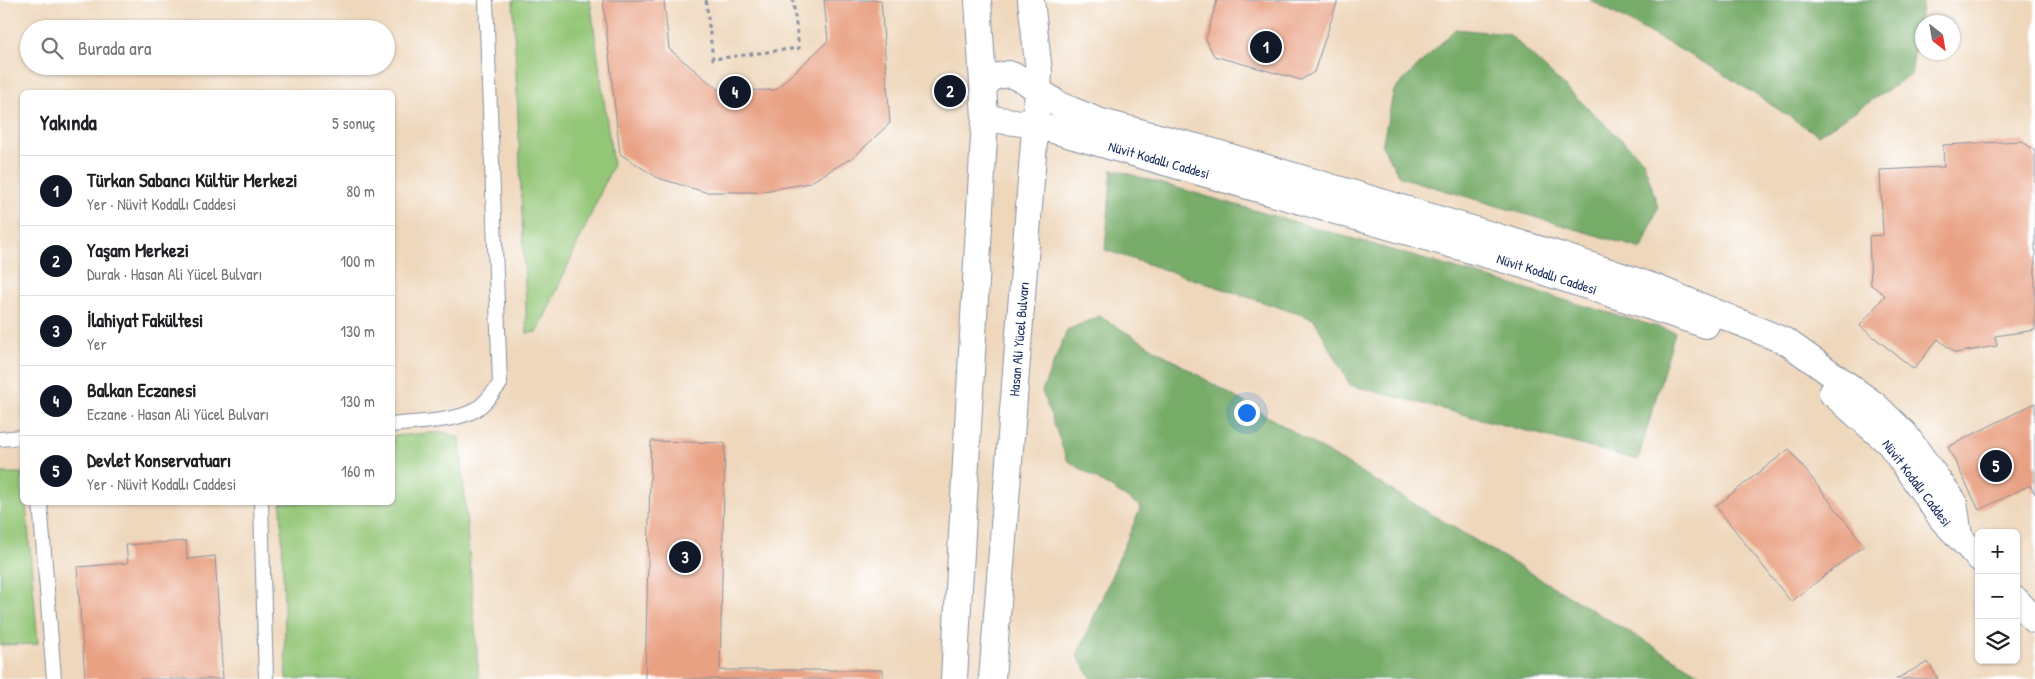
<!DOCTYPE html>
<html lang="tr">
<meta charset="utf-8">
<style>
:root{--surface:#fff;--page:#f6f6f6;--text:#202124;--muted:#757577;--line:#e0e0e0;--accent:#111827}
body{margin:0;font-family:"Patrick Hand",sans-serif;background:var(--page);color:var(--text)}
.controls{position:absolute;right:15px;bottom:15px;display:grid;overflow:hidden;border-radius:8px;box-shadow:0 1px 4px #0004}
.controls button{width:45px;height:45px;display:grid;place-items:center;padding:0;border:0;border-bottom:1px solid var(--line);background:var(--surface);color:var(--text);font:25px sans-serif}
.compass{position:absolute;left:1915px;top:15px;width:45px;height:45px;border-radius:50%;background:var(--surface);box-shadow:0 1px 4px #0004;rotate:149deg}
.you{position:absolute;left:1246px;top:412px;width:18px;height:18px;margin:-12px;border:4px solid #fff;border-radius:50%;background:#1a73e8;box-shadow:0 0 0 8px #1a73e833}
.badge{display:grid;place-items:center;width:32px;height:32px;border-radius:50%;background:var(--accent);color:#fff;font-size:16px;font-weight:700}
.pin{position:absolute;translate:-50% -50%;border:2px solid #fff;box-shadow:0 1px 5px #0006}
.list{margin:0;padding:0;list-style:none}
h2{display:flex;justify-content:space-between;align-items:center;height:65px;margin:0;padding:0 20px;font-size:21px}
h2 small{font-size:16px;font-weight:400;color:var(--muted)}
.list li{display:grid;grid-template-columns:32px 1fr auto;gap:15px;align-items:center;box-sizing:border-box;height:70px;padding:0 20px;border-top:1px solid var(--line)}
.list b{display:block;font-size:19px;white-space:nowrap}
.list p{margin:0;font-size:16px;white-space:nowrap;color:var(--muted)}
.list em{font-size:16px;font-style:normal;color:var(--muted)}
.icon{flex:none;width:28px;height:28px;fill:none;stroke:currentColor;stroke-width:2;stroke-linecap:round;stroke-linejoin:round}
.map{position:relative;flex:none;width:2035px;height:679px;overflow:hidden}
.search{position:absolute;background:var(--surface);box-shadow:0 1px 4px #0004;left:20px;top:20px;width:375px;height:55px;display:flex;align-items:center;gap:12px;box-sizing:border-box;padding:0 18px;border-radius:28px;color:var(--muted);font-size:19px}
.panel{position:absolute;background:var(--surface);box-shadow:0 1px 4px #0004;left:20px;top:90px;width:375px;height:415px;border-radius:8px}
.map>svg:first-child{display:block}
.built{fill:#eed7bb;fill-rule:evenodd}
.green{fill:#93c676;stroke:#577a6a}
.forest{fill:#76ab67;stroke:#486d62}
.building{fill:#e9a183}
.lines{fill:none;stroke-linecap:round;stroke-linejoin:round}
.lane-casing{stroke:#8890a0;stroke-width:16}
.street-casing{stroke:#8890a0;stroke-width:28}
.path{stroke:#8890a0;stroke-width:3;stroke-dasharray:4 4;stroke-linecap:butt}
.lane{stroke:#fff;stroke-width:14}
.street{stroke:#fff;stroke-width:26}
.labels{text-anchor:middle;stroke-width:4;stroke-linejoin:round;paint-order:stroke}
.street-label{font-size:14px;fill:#1b2f5e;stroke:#fff}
</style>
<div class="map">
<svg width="2035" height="679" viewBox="0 0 2035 679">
<rect width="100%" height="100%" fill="#fff"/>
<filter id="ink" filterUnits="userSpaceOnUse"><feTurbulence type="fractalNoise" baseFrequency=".02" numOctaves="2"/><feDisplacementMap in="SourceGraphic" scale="10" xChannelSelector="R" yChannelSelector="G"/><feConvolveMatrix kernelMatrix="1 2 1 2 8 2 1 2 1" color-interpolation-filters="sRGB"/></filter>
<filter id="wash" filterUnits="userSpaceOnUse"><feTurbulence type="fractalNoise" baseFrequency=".0096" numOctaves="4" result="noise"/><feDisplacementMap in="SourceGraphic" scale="20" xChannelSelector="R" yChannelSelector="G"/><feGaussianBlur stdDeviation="1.12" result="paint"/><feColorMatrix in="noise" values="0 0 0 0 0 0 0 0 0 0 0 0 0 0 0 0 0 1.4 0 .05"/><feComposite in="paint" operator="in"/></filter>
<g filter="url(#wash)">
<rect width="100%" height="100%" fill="#f5f2e3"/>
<path class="built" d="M0 0H2035V679H0ZM1922 22H1952V52H1922ZM29 29H386V66H29ZM22 92H392V502H22ZM1979 533H2016V660H1979Z"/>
<g class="green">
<polygon points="513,0 590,0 613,165 538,332 527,333"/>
<polygon points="443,432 460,438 479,679 286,679 281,503 392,502 393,436"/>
<polygon points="0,473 22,473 22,502 26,503 38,644 0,645"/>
</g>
<g class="forest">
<polygon points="1590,0 1923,0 1911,75 1818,135 1719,71"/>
<polygon points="1455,29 1509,34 1643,160 1658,207 1642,249 1400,177 1382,146 1394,90"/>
<polygon points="1112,169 1675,332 1638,460 1350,385 1314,319 1105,250"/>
<polygon points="1099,316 1708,679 1092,679 1077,656 1141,507 1067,460 1042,391 1067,330"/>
</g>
<g id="blocks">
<g class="building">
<polygon points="603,0 664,0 669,49 720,91 775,90 828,41 824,0 881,0 890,123 855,156 809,183 758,192 705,192 658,178 620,154"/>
<polygon points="1217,0 1338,0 1314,72 1301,80 1214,56 1206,39"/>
<polygon points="2022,141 2035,151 2035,330 1995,336 1997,346 1955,353 1938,339 1914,369 1860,326 1885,295 1871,285 1869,236 1883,235 1880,170 1944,167 1943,145"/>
<polygon points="2035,403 2035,494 2030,485 1979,510 1948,447"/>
<polygon points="651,441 725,443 720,670 883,670 883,679 645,679"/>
<polygon points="1789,449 1864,545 1791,602 1716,506"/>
<polygon points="186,541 187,559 215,556 223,679 85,679 77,567 128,563 126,545"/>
<polygon points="1928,662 1938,679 1896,679"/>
</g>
</g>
</g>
<g filter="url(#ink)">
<use href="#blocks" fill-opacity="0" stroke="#8890a0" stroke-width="1"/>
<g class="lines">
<defs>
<g id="lane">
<path d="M392 425C417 422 446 422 469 413 482 408 492 394 500 384L486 0"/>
<polyline points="0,439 22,437"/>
<polyline points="40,502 54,679"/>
<polyline points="261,502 266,679"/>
</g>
<g id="street">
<polyline points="983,87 993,77 1009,74 1024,80 1059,105 1098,121 1200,148 1565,257 1654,287 1787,342 1875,405 1904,433 1954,502 1959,536"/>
<polyline points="985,118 1036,125 1523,265 1706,325"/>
<polyline points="1832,393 1890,444 1942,519 1979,558"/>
<polyline points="2016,600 2035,620"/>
<polyline points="954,679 985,118 978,0"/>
<polyline points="992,679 1038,91 1039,72 1031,0"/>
</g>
</defs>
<use href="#lane" class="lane-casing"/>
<use href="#street" class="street-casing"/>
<polyline class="path" points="706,0 713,59 799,48 793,0"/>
<use href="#lane" class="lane"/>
<use href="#street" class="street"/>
</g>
</g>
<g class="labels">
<g class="street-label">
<text transform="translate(1159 160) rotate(16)" y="5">Nüvit Kodallı Caddesi</text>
<text transform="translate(1547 274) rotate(18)" y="5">Nüvit Kodallı Caddesi</text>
<text transform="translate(1019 339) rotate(-85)" y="5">Hasan Ali Yücel Bulvarı</text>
<text transform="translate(1917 483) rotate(53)" y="5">Nüvit Kodallı Caddesi</text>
</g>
</g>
</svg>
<div class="controls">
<button>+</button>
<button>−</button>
<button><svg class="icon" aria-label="layers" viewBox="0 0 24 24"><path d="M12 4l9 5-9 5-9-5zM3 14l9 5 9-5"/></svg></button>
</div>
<svg class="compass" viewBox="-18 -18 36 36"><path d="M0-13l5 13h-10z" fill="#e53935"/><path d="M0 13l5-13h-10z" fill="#757577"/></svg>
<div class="you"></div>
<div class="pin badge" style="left:1266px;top:47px">1</div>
<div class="pin badge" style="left:950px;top:91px">2</div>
<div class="pin badge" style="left:685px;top:557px">3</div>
<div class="pin badge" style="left:735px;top:92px">4</div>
<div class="pin badge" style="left:1996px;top:466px">5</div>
<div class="search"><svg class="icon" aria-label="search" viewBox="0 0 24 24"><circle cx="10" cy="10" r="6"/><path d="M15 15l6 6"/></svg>Burada ara</div>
<section class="panel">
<h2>Yakında<small>5 sonuç</small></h2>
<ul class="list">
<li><span class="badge">1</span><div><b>Türkan Sabancı Kültür Merkezi</b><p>Yer · Nüvit Kodallı Caddesi</p></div><em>80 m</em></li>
<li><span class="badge">2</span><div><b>Yaşam Merkezi</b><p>Durak · Hasan Ali Yücel Bulvarı</p></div><em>100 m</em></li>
<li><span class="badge">3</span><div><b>İlahiyat Fakültesi</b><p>Yer</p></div><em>130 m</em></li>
<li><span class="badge">4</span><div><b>Balkan Eczanesi</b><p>Eczane · Hasan Ali Yücel Bulvarı</p></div><em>130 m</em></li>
<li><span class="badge">5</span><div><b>Devlet Konservatuarı</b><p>Yer · Nüvit Kodallı Caddesi</p></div><em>160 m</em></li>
</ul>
</section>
</div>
